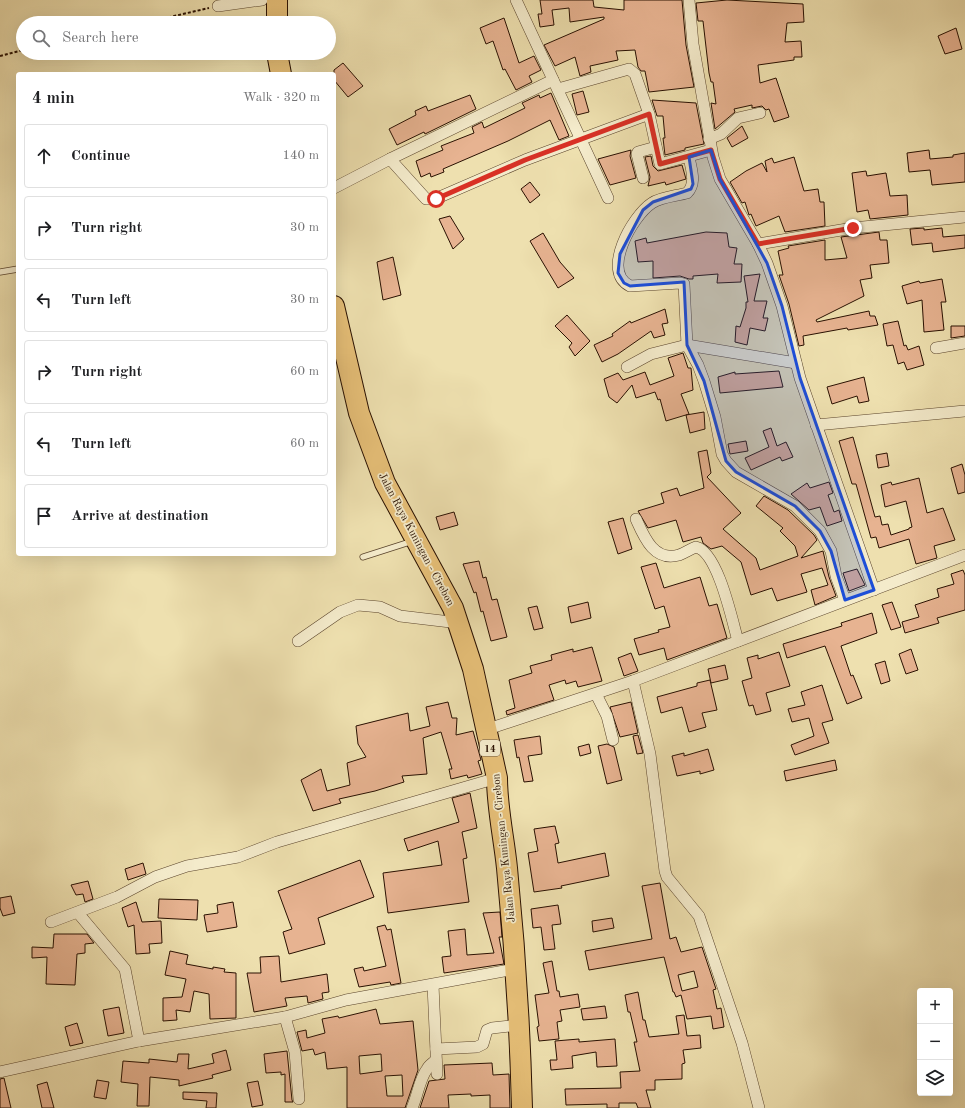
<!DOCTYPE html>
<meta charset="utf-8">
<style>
:root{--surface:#fff;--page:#f6f6f6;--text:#202124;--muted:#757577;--line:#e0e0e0}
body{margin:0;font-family:"Old Standard TT",serif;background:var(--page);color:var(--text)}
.controls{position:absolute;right:12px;bottom:12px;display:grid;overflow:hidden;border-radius:4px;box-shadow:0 4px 16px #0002}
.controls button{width:36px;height:36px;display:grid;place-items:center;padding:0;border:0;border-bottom:1px solid var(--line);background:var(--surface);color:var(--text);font:20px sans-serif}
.stop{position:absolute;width:12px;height:12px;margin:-9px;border:3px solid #d93025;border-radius:50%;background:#fff}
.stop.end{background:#d93025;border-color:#fff;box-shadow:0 1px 4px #0008}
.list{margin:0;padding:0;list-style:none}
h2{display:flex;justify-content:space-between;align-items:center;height:52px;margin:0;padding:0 16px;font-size:17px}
h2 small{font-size:13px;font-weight:400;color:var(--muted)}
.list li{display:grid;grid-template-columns:26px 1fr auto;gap:12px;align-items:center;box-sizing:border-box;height:64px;margin:0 8px 8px;padding:0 8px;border:1px solid var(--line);border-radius:4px}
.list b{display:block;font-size:15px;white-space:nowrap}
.list em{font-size:13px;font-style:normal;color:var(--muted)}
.icon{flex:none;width:22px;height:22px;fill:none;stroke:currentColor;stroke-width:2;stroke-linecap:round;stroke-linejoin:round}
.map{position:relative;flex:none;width:965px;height:1108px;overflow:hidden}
.search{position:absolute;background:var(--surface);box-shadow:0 4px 16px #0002;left:16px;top:16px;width:320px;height:44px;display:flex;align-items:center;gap:10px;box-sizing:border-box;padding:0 14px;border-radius:22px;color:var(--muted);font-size:15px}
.panel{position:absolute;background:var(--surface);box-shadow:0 4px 16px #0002;left:16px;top:72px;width:320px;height:484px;border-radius:4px}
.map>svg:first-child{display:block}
.building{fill:#e7b391;stroke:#291001;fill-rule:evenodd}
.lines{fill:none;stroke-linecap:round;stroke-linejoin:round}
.lane-casing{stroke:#5a442c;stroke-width:7}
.street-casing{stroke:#5a442c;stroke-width:12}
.highway-casing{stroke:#291001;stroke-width:22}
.path{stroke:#291001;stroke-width:2;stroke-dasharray:3 2;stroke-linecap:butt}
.lane{stroke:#f4ebcb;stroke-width:5.5}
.street{stroke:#f4ebcb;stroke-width:11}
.highway{stroke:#e7c078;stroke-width:20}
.route{stroke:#d93025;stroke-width:5}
.marked{fill:#1d4ed8;fill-opacity:0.2;stroke:#1d4ed8;stroke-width:3;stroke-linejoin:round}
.labels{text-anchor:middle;stroke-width:3.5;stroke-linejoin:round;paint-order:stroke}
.shield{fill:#f4ebcb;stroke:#66523e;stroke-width:1}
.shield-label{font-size:10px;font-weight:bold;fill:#291001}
.street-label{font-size:11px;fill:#291001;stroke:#f4ebcb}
</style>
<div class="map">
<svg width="965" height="1108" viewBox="0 0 965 1108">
<rect width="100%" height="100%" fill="#eee0af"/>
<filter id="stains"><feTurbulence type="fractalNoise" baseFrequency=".005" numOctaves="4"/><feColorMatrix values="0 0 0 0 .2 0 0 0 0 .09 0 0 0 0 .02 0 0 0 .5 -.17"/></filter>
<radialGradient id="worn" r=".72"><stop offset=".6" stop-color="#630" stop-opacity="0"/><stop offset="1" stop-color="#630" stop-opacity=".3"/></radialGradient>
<g class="building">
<polygon points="540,0 593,0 594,7 624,10 624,0 682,0 686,45 694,87 649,92 645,71 641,71 638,67 635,50 616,51 618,60 590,66 591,72 580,76 575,57 555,66 544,45 604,19 604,17 570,22 569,8 552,10 554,25 540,27 538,14 542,14"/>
<polygon points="727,0 803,4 804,22 787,23 785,42 801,41 802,57 794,57 794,60 758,65 760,83 776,78 789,117 774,122 769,109 766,110 762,106 752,108 752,105 734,109 735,112 715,129 711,103 716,104 713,82 711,82 709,73 703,21 698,21 696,3"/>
<polygon points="504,18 519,63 534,56 541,70 529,76 532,82 516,90 505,69 503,70 493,41 486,44 480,28"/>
<polygon points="956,28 962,49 945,54 938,36"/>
<polygon points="343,63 363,86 348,97 334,80 334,70"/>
<polygon points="583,91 589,112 577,115 572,94"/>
<polygon points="551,93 569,136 559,140 550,120 508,141 443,169 444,172 431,177 430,173 421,177 416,161 443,150 441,146 474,133 472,127 482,122 484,128 525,108 522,103 539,95 540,98"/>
<polygon points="470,95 476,109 425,134 424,132 397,145 389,129 416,115 415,111 426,106 428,111"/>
<polygon points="652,100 696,103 704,144 685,148 685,150 665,155 663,138 665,138 663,116 657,116"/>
<polygon points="742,126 748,138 732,147 727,138"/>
<polygon points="631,150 630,156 636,178 610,185 598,159"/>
<polygon points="929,150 930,159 953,157 953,155 965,153 965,182 932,185 930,170 909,172 907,153"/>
<polygon points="651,156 653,166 658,171 682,165 686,179 666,185 665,182 648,186 650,177 645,157"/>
<polygon points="794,157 804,191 818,189 820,202 824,202 825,226 785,232 779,216 756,226 751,214 749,215 745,202 742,203 730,182 746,171 762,163 767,172 765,161 772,158 774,163"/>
<polygon points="866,171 867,176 886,173 890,196 907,195 908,215 870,219 868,210 857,212 852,173"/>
<polygon points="530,182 540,195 530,203 521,189"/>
<polygon points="450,216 464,239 453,249 439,219"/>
<polygon points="924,228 924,230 942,228 943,237 965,235 965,248 933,252 932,243 912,245 910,229"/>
<polygon points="706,232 727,233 729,247 737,248 734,264 742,264 741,282 717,283 718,274 693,276 693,279 689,279 680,276 653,278 653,261 638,262 635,241 646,238 647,243"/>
<polygon points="879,232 880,240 887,240 889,263 870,265 872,278 860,280 864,296 816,320 817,322 869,311 870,316 875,316 878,325 848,330 847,328 803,336 804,345 799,346 789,304 779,275 783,275 778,251 789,248 788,246 825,240 825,260 847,258 841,237"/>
<polygon points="543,233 560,262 574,278 558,288 530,241"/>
<polygon points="393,257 401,295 383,300 377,262"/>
<polygon points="760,274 754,301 767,301 763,318 768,318 765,331 750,328 747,345 735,342 736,326 740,327 746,308 746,302 748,302 744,276"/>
<polygon points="942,279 946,302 941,302 944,330 924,332 922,300 907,304 902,286 919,281 920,283"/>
<polygon points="665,309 668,323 662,324 665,335 654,338 651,331 618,354 602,362 594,345 613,336 612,334 630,321 631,323"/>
<polygon points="567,315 590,341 575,356 569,347 572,343 555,326"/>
<polygon points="898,321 904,346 906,345 908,350 919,346 924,365 907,370 904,362 898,364 893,345 887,346 883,324"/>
<polygon points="951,326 965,326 965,336 951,338"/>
<polygon points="683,353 688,368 691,368 693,390 681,394 689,414 666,421 660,399 658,400 655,392 636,398 632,385 617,403 609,397 604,379 618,373 623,380 645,372 650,385 674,376 668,358"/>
<polygon points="779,371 783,387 720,393 718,377 735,372 735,374"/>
<polygon points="864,377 869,401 859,403 857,396 832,404 827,387"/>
<polygon points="704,412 705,429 690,433 686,415"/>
<polygon points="771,428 777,446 786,442 793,457 782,461 780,457 751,470 745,458 769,447 763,431"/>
<polygon points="853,437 875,517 880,516 882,525 888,524 891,535 909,529 909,528 912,527 906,501 885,507 881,485 891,482 892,485 919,478 927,513 943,508 955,540 934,546 937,558 916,564 909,539 879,548 876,537 871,538 856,484 852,484 839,441"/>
<polygon points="746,441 748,451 730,454 728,444"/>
<polygon points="707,450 711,473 707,477 741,513 723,529 756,558 760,570 798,556 795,546 780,531 783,528 756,506 764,496 788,510 814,535 817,540 801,558 823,551 829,577 836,596 815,605 811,590 828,585 822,568 801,574 807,592 777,601 772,588 751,595 741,562 722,546 711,549 703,543 701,537 683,542 676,520 648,528 638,511 664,503 661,493 677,488 680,496 704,488 698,452"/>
<polygon points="887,453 889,466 878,468 876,455"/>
<polygon points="962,464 965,475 965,492 958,494 951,468"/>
<polygon points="829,482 833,493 828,495 834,512 839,510 842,521 827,526 820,507 809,510 791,494 807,483 810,488"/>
<polygon points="454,512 458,525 440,530 436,517"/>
<polygon points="623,518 632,549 618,554 608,522"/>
<polygon points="479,561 483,578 486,577 492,600 497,599 507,637 491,641 483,611 481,612 476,592 474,593 463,564"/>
<polygon points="656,563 664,588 700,577 709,606 717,604 727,638 667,660 664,648 639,655 634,639 659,632 658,630 670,627 664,606 655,609 641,567"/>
<polygon points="857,569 865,585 849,591 843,573"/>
<polygon points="963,570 965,575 965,610 937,618 939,623 905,633 902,622 919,617 915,605 939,597 937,589 954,584 951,574"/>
<polygon points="588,602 591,618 571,623 568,607"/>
<polygon points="892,602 901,627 891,630 882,605"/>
<polygon points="537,606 543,628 534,630 528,608"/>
<polygon points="872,613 877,633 841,646 851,676 853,675 862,698 847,704 825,646 787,658 783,644 842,626 841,623"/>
<polygon points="592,647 602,681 578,687 576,681 566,684 565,680 549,685 554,700 507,715 506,711 515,708 509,680 532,673 530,666 552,660 551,655 573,649 573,652"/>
<polygon points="911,649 918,670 906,674 899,654"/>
<polygon points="779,652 790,686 766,693 771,711 756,715 753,705 749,706 742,681 752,678 747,658 758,655 758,659"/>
<polygon points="631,653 638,671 624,676 618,658"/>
<polygon points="885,661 890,681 881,684 875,664"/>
<polygon points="725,665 728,679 711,683 708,669"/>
<polygon points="710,680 717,710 702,713 706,727 689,732 682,707 661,713 657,697 697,686 697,683"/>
<polygon points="822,685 833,720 822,723 829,743 795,755 791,745 814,736 809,718 792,722 788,709 805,705 801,692"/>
<polygon points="448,702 452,718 457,718 456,735 473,731 481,760 478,761 482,774 468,778 467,775 451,779 449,769 452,769 441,732 423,738 427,774 402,776 404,782 375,791 339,799 341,803 313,811 301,780 321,769 327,791 350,785 347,763 366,757 358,744 356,726 408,713 410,731 430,726 426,707"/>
<polygon points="631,702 638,733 620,737 610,707"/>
<polygon points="638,735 643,753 637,754 633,736"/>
<polygon points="540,736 542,754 528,756 533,781 524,782 519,757 517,758 514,740"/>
<polygon points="589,744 591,753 580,756 578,747"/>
<polygon points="607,744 614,747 622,780 607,784 598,746"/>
<polygon points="708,749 714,770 700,774 700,771 677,776 672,756 684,753 684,756"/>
<polygon points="835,760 837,770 786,781 784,771"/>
<polygon points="470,793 477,828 462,832 467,858 463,859 469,902 388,913 383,873 442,865 438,841 408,851 404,839 459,822 452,798"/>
<polygon points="555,826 559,843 555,844 558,863 605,853 609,876 561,886 562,888 534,892 528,853 538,851 534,829"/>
<polygon points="360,860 374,897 318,918 325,944 289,954 283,932 292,929 278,891"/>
<polygon points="143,863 146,874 128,880 125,869"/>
<polygon points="88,881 93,899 85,902 83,894 76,895 71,885"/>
<path d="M660 883 670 939 676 937 681 952 702 947 716 989 713 990 717 1009 721 1008 724 1027 713 1029 711 1016 687 1019 681 995 676 997 674 992H673L664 957 589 970 585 951 652 939 642 886ZM694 971 698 987 682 991 678 975Z"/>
<polygon points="11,896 15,913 3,916 0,908 0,898"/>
<polygon points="159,899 198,900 197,920 158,918"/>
<polygon points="136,902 142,922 161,921 162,943 149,944 150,953 136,954 134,925 128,927 122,908"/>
<polygon points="233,902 237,927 207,932 204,915 218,913 217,905"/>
<polygon points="558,905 561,924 552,925 555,949 544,950 541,927 533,928 531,909"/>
<polygon points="500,912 502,937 499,937 504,964 444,973 442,957 451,956 448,931 465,929 467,955 494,953 483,913"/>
<polygon points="612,918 614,928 593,932 592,921"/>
<polygon points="385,925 387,930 391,929 401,983 391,985 390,982 359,987 354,969 363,967 364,971 386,966 377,927"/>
<polygon points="54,934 87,934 94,943 85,944 85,953 77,954 75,985 46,984 47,957 32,958 32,947 53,948"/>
<polygon points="170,951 188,955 186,964 213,969 213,967 225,969 224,972 236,973 236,1018 210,1019 209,994 194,991 190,1012 176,1010 177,1020 163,1021 163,998 182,997 186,979 165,975"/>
<polygon points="279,956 281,982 327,974 329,992 322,993 323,999 308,1003 307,996 285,998 287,1006 254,1012 247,973 261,973 260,957"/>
<polygon points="552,961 557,991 559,991 560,997 578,994 580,1007 560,1010 562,1021 557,1022 559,1039 539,1041 537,1027 539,1026 535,995 549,993 543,963"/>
<polygon points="638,992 643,1020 645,1020 649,1037 679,1034 676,1016 684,1015 687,1036 700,1035 701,1048 683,1050 685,1063 682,1064 682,1079 655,1080 655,1090 646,1090 651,1108 638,1108 636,1103 619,1103 619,1108 607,1108 607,1104 566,1105 565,1089 621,1088 620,1072 640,1071 634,1042 637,1042 630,1012 628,1012 625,995"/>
<polygon points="605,1006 607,1018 583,1020 581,1009"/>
<polygon points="119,1007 124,1033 108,1036 103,1010"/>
<path d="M376 1009 380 1024 413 1021 418 1070 405 1108H347V1067L327 1069 325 1052 315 1055 313 1049 302 1051 297 1032 306 1030 307 1038 325 1033 322 1019 338 1016 339 1018ZM381 1054 382 1071 360 1074 359 1056ZM402 1075 403 1096H387L385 1076Z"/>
<polygon points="77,1023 83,1043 70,1046 65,1027"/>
<polygon points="579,1039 579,1042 615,1039 617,1066 597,1067 596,1052 572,1056 573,1068 551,1070 550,1060 557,1060 555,1041"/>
<polygon points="226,1050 231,1070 212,1075 213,1078 179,1086 179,1080 150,1077 149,1106 137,1106 138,1084 121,1082 123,1061 149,1063 149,1059 177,1062 178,1054 189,1054 188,1069 214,1063 212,1054"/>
<polygon points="287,1051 292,1100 293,1102 285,1102 285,1074 281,1075 281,1072 266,1073 264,1054"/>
<polygon points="492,1063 493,1075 509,1074 510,1108 490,1108 490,1095 471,1096 471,1094 448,1095 449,1108 420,1108 429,1081 445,1079 444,1065"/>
<polygon points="4,1078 11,1108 0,1108 0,1079"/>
<polygon points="97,1080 109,1082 106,1099 94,1097"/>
<polygon points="258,1081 263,1105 252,1107 247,1083"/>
<polygon points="47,1082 54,1108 42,1108 37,1085"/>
<polygon points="183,1092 217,1093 216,1108 206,1108 207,1101 183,1099"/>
</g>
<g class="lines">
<defs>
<g id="lane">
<polyline points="0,272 18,269"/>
<polyline points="363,557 413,541"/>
</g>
<g id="street">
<polyline points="516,0 608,198"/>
<polyline points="689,0 693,44 713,157 720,179 758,244 767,263 782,306 800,378 874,590"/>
<polyline points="218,6 262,0"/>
<polyline points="558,89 629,69 635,74 649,114"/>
<polyline points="709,139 721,134 738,118 760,113"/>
<path d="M689 157C691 169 697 183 687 193 676 196 661 197 652 203 632 216 601 272 630 286L680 283 684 284 687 345 698 365 704 381 715 417 722 454 726 461 736 472 795 506 820 531 831 551 836 576 845 600"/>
<polyline points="390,159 553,80"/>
<polyline points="643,178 637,154 638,152 656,147"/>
<polyline points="334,188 390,159 426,199 435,199 525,160 649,114 660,164 711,150"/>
<polyline points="758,244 853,228 965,217"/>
<polyline points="936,348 965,343"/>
<polyline points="627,367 651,354 687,345 796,363"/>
<polyline points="816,425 965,411"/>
<path d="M636 519C644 537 654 562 679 555 685 553 690 549 696 547 718 552 732 620 738 641"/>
<polyline points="298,641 340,612 358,605 380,607 400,616 459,623"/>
<polyline points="633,681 650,754 665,871 667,877 699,916 742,1043 759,1108"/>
<polyline points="596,694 607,716 613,740"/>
<polyline points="485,730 633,681 965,555"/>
<polyline points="78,913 125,969 139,1041"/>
<polyline points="51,922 117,897 155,877 187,866 238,857 277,842 497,778"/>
<polyline points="433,985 437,1074"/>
<polyline points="285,1017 295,1052 299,1099"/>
<polyline points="436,1049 477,1047 483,1044 487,1030 492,1028 519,1025"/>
<polyline points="0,1072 139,1041 285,1017 346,1000 515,969"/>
<path d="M412 1108C418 1095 419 1080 427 1069 429 1065 433 1063 436 1060"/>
</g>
<g id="highway">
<polyline points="277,23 277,0"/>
<polyline points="277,53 281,74"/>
<path d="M334 306 359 413 385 483 453 608 473 669 497 778C497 808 504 838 507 868 515 948 520 1028 522 1108"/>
</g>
</defs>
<use href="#lane" class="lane-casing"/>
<use href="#street" class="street-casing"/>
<use href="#highway" class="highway-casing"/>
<g class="path">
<polyline points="144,23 209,8"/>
<polyline points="0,56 23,50"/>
</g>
<use href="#lane" class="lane"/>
<use href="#street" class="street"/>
<use href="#highway" class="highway"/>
</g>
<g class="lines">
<polyline class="route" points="436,199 525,160 649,114 660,164 711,150 720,179 758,244 853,228"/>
</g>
<path class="marked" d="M711 150 720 179 767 263 782 306 800 378 874 590 845 600 831 551 820 531 795 506 736 472 726 461 704 381 687 345 684 282 630 286 624 283 618 273 620 254 643 210 653 202 691 189 693 184 689 157Z"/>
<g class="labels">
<rect class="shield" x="480" y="740" width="20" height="16" rx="3"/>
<g class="shield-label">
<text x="490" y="752">14</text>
</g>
<g class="street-label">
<text transform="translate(417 539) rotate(62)" y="4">Jalan Raya Kuningan - Cirebon</text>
<text transform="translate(503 848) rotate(-96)" y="4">Jalan Raya Kuningan - Cirebon</text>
</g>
</g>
<rect width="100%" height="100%" filter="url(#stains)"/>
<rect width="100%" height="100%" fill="url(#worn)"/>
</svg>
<div class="controls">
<button>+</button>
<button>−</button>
<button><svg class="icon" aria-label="layers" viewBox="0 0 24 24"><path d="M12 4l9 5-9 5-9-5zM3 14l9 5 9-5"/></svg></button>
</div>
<div class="stop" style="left:436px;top:199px"></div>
<div class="stop end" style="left:853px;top:228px"></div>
<div class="search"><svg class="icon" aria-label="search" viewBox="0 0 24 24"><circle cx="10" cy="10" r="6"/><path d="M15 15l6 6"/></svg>Search here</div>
<section class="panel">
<h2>4 min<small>Walk · 320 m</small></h2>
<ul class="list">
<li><svg class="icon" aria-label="ahead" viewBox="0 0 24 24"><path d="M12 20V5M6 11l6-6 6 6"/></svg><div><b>Continue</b></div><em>140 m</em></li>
<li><svg class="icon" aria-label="right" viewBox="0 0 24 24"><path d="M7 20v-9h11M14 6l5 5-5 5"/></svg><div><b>Turn right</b></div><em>30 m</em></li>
<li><svg class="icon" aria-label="left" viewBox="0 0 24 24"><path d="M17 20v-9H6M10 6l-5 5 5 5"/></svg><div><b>Turn left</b></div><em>30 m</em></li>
<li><svg class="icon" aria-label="right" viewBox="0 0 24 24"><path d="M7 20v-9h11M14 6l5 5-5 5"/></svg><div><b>Turn right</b></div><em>60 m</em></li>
<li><svg class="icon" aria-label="left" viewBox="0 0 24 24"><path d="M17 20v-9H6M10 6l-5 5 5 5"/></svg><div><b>Turn left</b></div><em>60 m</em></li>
<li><svg class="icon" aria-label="arrive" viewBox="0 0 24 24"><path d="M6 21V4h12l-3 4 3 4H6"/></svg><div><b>Arrive at destination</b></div></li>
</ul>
</section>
</div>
